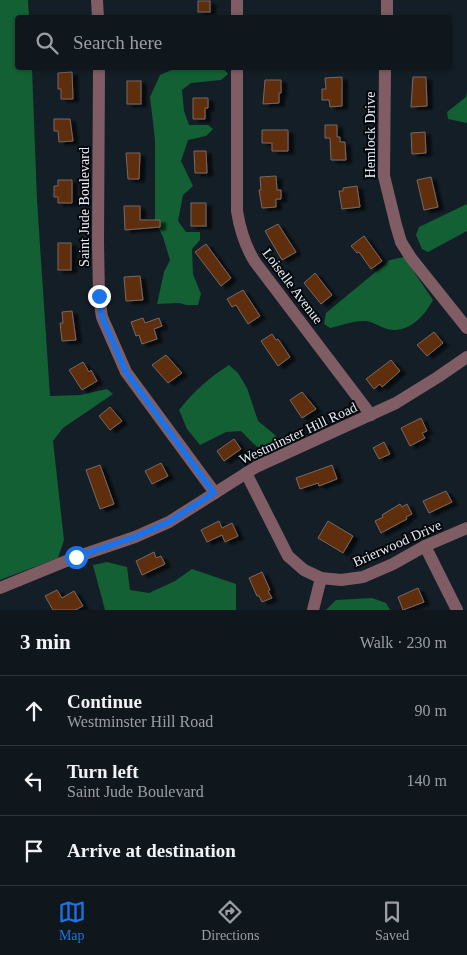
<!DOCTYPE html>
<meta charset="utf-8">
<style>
:root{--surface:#0f161c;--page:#181f25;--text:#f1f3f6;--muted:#9b9fa3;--line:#2f353b;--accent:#1a73e8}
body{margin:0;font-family:Georgia,serif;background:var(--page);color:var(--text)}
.stop{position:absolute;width:15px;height:15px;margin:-11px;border:4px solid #1a73e8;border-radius:50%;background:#fff}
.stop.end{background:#1a73e8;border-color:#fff;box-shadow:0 1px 5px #0008}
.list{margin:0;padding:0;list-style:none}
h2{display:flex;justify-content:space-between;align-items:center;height:65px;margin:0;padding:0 20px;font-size:21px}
h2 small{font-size:16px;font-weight:400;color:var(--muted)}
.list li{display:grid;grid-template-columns:32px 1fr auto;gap:15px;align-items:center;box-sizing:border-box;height:70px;padding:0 20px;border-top:1px solid var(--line)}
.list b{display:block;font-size:19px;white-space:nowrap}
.list p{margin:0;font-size:16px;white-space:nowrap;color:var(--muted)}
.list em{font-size:16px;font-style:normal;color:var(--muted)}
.icon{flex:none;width:28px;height:28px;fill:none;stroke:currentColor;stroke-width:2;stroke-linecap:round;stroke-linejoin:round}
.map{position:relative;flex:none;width:467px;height:610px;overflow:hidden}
.search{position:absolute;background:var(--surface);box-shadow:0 1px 4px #0004;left:15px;right:15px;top:15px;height:55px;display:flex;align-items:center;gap:12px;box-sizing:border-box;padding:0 18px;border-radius:5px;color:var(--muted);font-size:19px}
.sheet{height:275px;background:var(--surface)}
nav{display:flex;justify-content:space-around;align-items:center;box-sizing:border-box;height:70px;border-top:1px solid var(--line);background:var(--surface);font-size:14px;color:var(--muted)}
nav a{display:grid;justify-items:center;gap:2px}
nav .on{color:var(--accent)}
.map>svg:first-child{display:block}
.forest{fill:#126033}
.building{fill:#5f2d11;stroke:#786962;filter:url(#shadow)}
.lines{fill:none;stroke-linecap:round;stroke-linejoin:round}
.street{stroke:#805d64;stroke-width:12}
.route{stroke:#1a73e8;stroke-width:6}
.labels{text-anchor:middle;stroke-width:4;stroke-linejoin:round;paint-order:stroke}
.street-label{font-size:14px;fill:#e9eff6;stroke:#04070b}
</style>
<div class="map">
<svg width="467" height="610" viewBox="0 0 467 610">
<defs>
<filter id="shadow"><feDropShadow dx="5.5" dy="3" stdDeviation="1" flood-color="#0009"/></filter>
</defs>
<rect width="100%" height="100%" fill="#141e26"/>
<g class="forest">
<polygon points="0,0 28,0 29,17 18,18 18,68 32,68 37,200 50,396 80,395 107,389 113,394 63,428 53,441 64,540 58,558 0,580"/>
<polygon points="176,68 223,68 228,74 221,80 191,83 182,90 184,111 189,125 208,125 213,129 206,136 188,140 181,161 193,186 183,195 178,221 186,232 200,232 200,240 192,249 193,274 201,294 198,305 186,305 179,303 157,304 164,272 170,260 163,237 155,221 155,140 150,97 160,75"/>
<polygon points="467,92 467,123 448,119 447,112 466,97"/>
<polygon points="467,204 467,231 428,252 422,249 416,235 419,227"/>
<path d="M404 257 433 300C424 317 408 334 387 329 380 327 372 321 365 321 356 320 339 326 330 328L324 324 326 313 390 260Z"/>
<path d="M229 365 238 373 247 388 258 421 274 434 282 445C267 462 252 442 241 431L226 432 200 445 187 429 179 410C193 392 210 377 229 365Z"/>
<polygon points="107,562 127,567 130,590 149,593 175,581 192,569 236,584 236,610 105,610 93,565"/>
<polygon points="372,598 386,603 390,610 326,610 336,600"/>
</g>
<g class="building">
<rect x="198" y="1" width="12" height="11"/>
<polygon points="72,72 73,99 61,99 61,89 58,89 58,73"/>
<polygon points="342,77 342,106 330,107 329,100 322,100 322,89 326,89 325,78"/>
<polygon points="413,77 426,77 427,106 411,107"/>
<polygon points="265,80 281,80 281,93 279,93 279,103 263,104"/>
<rect x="127" y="81" width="14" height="23"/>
<polygon points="193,98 208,98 208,108 205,108 205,119 193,119"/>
<polygon points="54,119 70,119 73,141 59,142 58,131 54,131"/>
<polygon points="325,125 337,125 337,137 340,137 340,142 345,142 346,160 331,160 330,138 325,138"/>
<polygon points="262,130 288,130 288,151 272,151 272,143 262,143"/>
<polygon points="425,132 426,153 412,154 411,133"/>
<polygon points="194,151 206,151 207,173 195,173"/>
<polygon points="126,153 140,153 139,179 128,179"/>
<polygon points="276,176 277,190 281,190 281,199 276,199 276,207 262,208 259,190 261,190 260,177"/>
<polygon points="431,177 438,207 424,210 417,180"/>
<polygon points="58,180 72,180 72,203 58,203 58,197 54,197 54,186 58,186"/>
<polygon points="357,186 360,207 342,209 339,191 343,191 343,188"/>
<rect x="191" y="203" width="15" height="23"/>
<polygon points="124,206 140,206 140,220 160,220 160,227 125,230"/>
<polygon points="278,224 296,252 282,260 265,231"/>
<polygon points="364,236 382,261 371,269 359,252 357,253 351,246"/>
<rect x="58" y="243" width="13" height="27"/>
<polygon points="206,244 231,278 221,286 195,252"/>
<polygon points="315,273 332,295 321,304 304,283"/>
<polygon points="140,276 143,300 126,301 124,277"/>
<polygon points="243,290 260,316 248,324 236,305 232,307 227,299"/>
<polygon points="72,311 76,340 62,341 60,323 63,323 62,312"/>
<polygon points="143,318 145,323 159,318 162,326 154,329 157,339 142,344 139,335 136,336 131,322"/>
<polygon points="434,332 443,343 427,356 417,345"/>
<polygon points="272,334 276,340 278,339 290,357 278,366 261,341"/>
<polygon points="166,355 182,373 168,383 152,365"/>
<polygon points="391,360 400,371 382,387 380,384 374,389 366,379"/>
<polygon points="83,362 89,372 91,370 97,381 82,390 69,370"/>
<polygon points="302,392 316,409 302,418 290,400"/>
<polygon points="110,407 122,421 110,430 99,416"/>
<polygon points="421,418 427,431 422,433 425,438 410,446 401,428"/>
<polygon points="234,439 241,449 224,461 217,451"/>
<polygon points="384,442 390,454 379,459 373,448"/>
<polygon points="161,463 168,476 152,484 145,471"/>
<polygon points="100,465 114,504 100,509 86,470"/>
<polygon points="332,465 337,479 319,486 318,483 300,489 296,478"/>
<polygon points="446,491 452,502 429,513 423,501"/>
<polygon points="400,504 402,507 407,504 412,514 406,517 407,519 381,533 375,521 383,517 382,515"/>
<polygon points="219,521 222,528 232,523 238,536 225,542 222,535 207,542 201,530"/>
<polygon points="328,521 353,536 343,553 318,538"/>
<polygon points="154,552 156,558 161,556 165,564 142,575 136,561"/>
<polygon points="262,572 270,590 268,591 272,598 262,602 259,596 257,596 249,578"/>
<polygon points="418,588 424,602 403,610 398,597"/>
<polygon points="57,590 62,598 74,591 83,606 75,610 53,610 45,596"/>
</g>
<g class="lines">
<g class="street">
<polyline points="97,0 98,18"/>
<polyline points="237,18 237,0"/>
<polyline points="387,18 387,0"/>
<polyline points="99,68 98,242 99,297 102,317 126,372 215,493"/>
<path d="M237 68V211C240 230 245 246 255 262L371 415"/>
<polyline points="385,68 384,176 396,225 401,242 411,258 467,328"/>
<polyline points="246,473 288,556 304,570 321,578 341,580 363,577 393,564 425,546 467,528"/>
<polyline points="425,546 457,610"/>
<polyline points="0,588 76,557 135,537 169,522 256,467 396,403 438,377 467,357"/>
<polyline points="313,610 321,578"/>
</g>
</g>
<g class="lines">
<polyline class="route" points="76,557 135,537 169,522 214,493 126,372 102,317 99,296"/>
</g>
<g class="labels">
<g class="street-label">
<text transform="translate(370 135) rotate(-90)" y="5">Hemlock Drive</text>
<text transform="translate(84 207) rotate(-90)" y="5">Saint Jude Boulevard</text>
<text transform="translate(293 286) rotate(53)" y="5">Loiselle Avenue</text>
<text transform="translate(298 433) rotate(-25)" y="5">Westminster Hill Road</text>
<text transform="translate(397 543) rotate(-24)" y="5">Brierwood Drive</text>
</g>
</g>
</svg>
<div class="stop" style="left:76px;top:557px"></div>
<div class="stop end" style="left:99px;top:296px"></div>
<div class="search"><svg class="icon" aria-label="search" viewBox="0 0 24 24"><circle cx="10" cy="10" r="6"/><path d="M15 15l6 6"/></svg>Search here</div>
</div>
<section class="sheet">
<h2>3 min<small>Walk · 230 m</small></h2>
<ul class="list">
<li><svg class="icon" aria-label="ahead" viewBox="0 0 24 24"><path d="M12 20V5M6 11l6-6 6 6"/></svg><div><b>Continue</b><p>Westminster Hill Road</p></div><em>90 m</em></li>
<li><svg class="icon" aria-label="left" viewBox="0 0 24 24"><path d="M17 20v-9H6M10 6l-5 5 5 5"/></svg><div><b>Turn left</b><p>Saint Jude Boulevard</p></div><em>140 m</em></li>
<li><svg class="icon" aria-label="arrive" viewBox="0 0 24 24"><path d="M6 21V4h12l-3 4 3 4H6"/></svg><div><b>Arrive at destination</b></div></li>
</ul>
</section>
<nav>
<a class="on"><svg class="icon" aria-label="map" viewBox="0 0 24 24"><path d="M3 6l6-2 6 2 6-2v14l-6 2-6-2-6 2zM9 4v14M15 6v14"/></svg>Map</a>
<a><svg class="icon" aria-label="directions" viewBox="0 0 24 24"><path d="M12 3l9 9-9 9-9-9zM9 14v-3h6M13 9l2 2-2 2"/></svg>Directions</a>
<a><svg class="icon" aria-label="saved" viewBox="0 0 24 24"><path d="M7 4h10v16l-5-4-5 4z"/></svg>Saved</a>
</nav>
